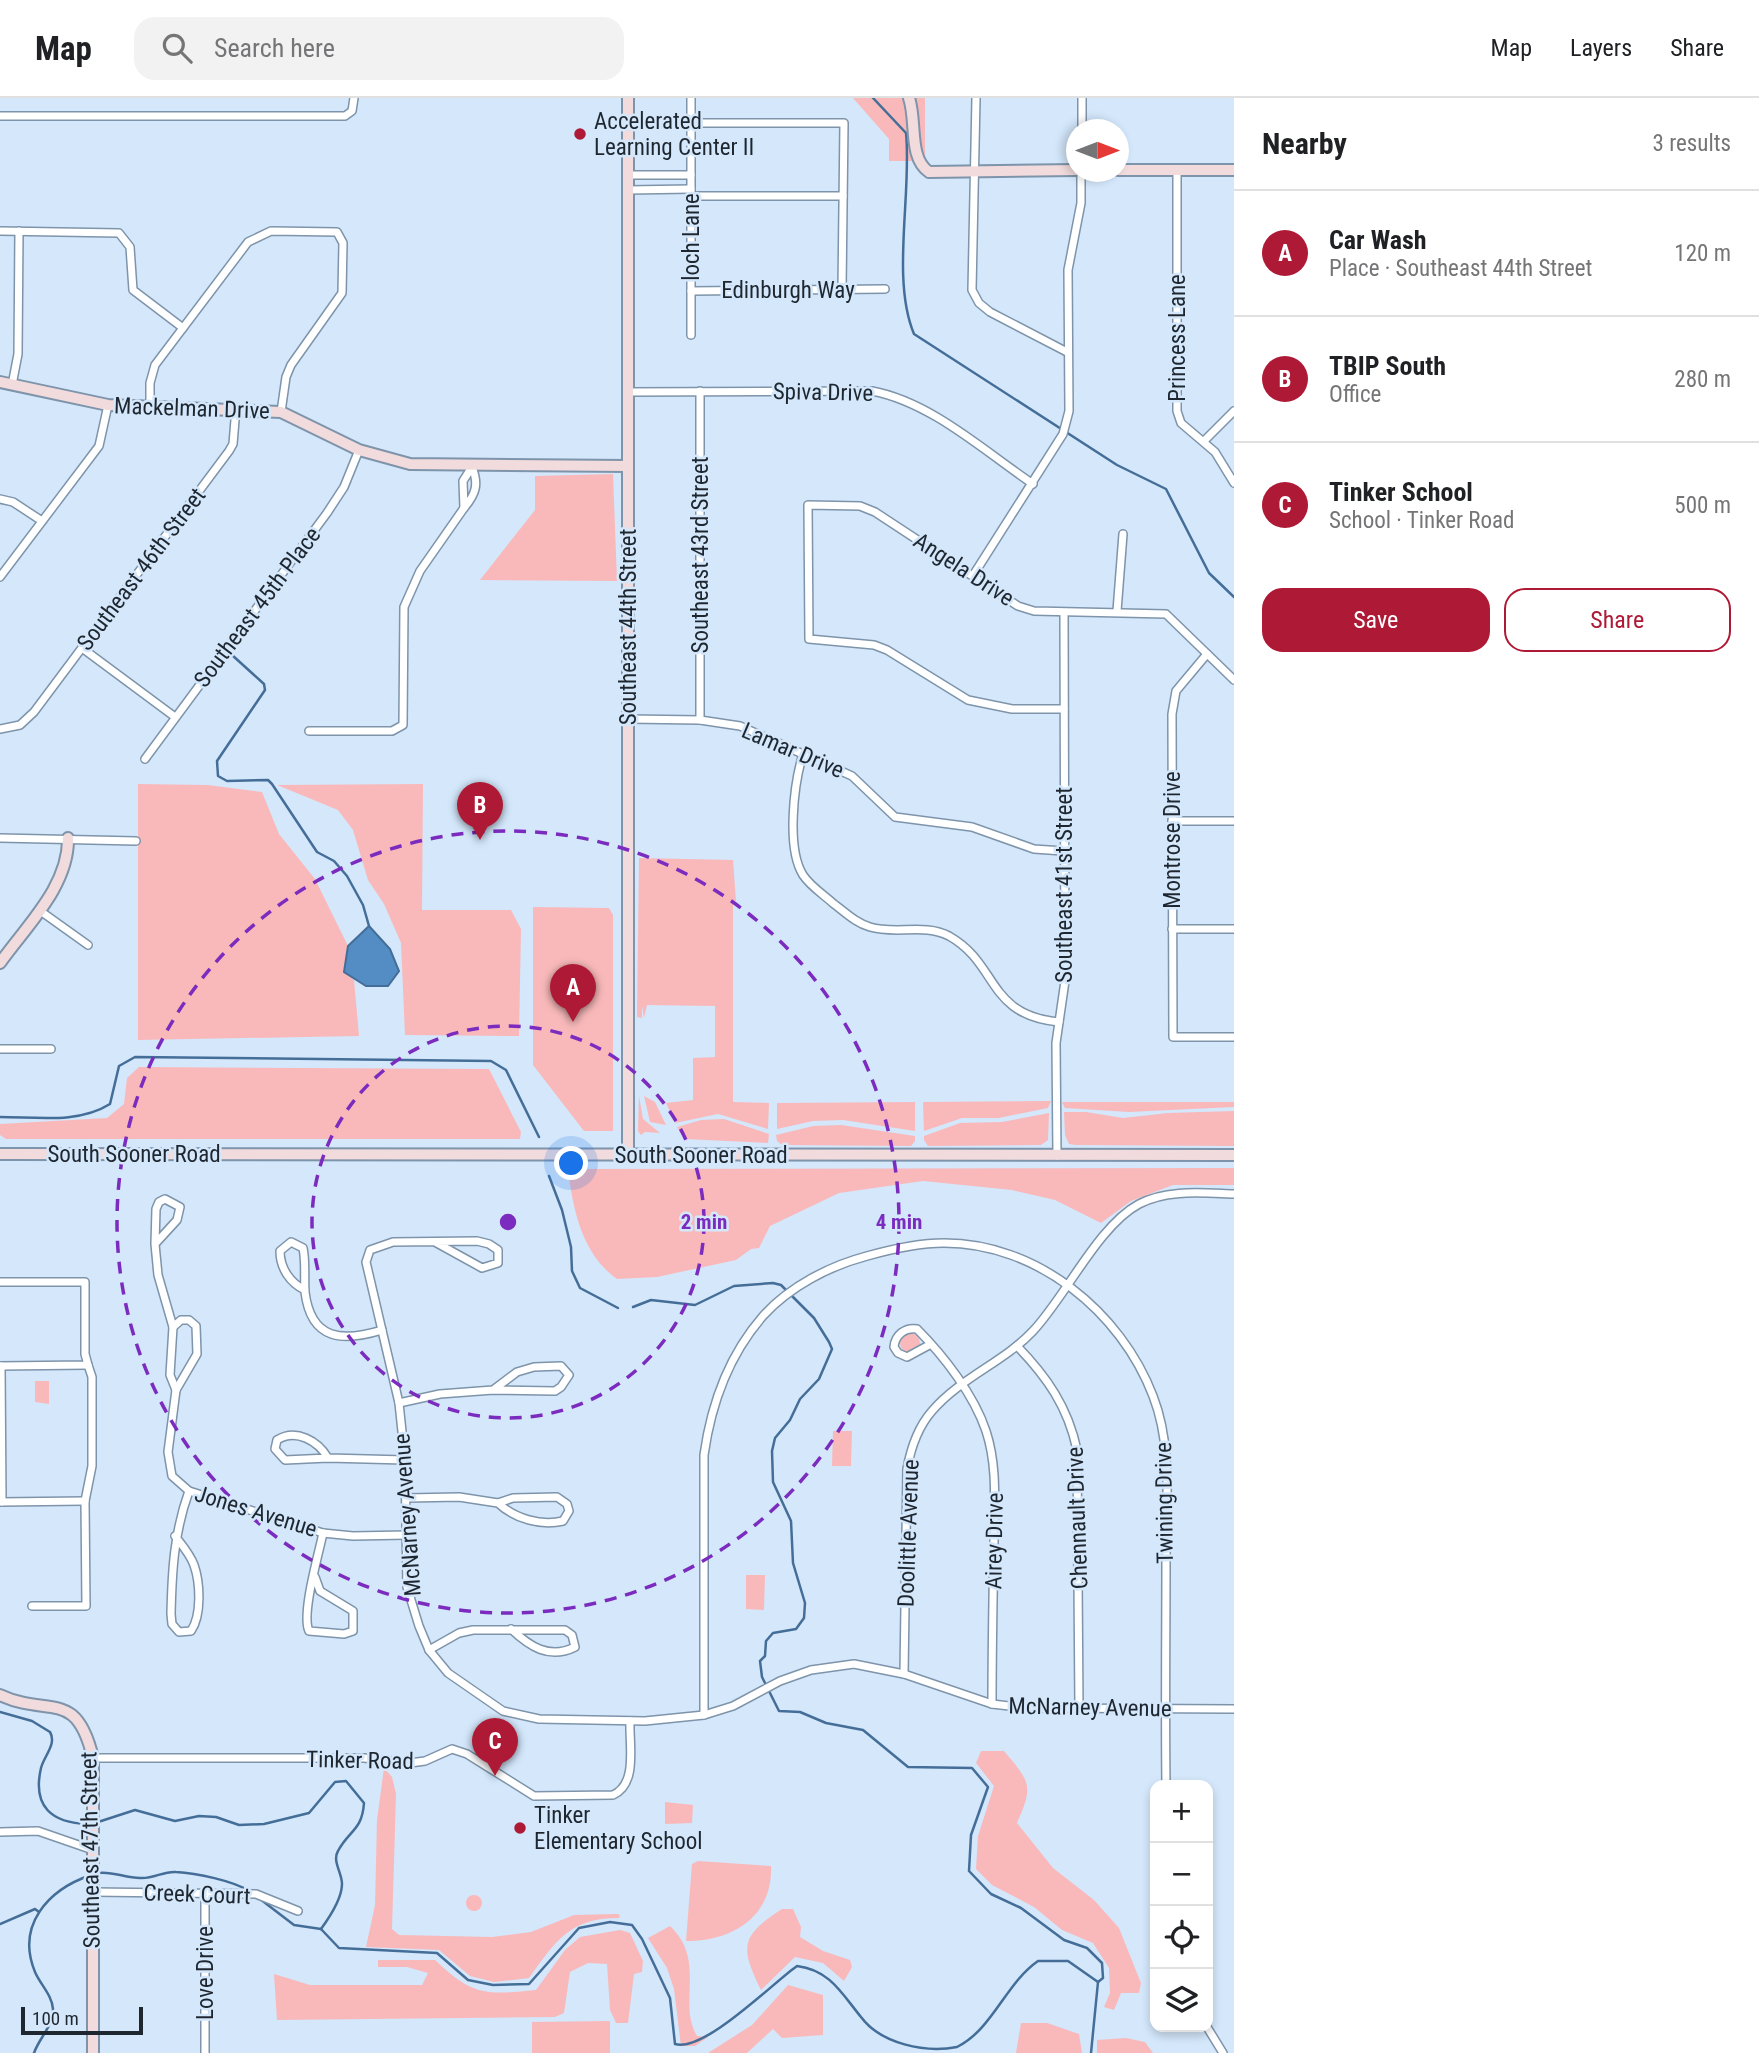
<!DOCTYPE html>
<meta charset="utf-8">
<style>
:root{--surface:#fff;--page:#f2f2f2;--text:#202124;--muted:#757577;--line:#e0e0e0;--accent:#ae1936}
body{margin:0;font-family:"Roboto Condensed",sans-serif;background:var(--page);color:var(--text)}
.controls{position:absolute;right:21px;bottom:21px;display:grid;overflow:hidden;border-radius:14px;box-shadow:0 4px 10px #0003}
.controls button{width:63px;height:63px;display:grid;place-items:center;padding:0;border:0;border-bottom:2px solid var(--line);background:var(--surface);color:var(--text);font:35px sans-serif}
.compass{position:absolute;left:1066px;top:21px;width:63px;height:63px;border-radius:50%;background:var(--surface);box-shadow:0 4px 10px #0003;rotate:90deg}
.scale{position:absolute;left:21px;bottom:18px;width:122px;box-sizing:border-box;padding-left:7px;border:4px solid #1e2730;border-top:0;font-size:19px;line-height:24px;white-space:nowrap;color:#1e2730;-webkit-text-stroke:5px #d4e7fb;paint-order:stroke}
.you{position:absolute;left:572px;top:1066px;width:24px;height:24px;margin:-18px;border:5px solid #fff;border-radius:50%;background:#1a73e8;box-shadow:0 0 0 10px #1a73e833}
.badge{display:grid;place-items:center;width:46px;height:46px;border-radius:50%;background:var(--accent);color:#fff;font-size:23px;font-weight:700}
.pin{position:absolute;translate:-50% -58px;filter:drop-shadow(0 2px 4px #0008)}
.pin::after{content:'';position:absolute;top:37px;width:24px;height:21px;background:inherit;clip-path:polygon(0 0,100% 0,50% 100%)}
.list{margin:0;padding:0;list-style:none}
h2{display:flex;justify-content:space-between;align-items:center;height:91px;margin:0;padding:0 28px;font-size:30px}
h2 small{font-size:23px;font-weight:400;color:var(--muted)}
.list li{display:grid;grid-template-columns:46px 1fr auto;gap:21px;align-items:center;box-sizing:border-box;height:126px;padding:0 28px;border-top:2px solid var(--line)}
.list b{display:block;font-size:26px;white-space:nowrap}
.list p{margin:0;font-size:23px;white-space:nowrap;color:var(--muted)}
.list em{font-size:23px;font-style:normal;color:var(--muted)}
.actions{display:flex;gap:14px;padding:21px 28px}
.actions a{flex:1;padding:16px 0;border:2px solid var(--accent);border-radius:21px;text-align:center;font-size:24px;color:var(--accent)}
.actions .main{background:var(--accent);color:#fff}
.icon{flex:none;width:38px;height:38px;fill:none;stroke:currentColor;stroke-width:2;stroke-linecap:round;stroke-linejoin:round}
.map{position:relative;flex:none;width:1234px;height:1955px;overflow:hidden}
header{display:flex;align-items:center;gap:42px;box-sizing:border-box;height:98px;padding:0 35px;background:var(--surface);border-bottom:2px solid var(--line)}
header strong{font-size:33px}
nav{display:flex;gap:38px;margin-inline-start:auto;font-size:24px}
.search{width:490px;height:63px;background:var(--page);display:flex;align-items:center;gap:18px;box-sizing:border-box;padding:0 24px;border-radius:21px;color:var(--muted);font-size:26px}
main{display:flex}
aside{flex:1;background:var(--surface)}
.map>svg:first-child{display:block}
.green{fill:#f9b9ba}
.water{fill:#548cc4;stroke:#446e98;stroke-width:2}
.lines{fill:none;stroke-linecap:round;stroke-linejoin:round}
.stream{stroke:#446e98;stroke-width:2.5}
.street-casing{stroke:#7e94aa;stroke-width:10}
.secondary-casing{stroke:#7e94aa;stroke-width:14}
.street{stroke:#fff;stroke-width:7}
.secondary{stroke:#f2dbdc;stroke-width:10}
.ring{fill:none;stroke:#7b2cbf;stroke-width:3.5;stroke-dasharray:12 9}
.poi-dot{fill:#ae1936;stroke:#d4e7fb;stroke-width:2.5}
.labels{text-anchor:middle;stroke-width:5;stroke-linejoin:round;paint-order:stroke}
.poi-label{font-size:23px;fill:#1e2730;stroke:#d4e7fb;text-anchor:start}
.street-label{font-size:23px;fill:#1e2730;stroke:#d4e7fb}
.centre{fill:#7b2cbf;stroke:#d4e7fb;stroke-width:3.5}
.ring-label{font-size:21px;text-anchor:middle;font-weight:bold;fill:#7b2cbf;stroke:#d4e7fb;stroke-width:5;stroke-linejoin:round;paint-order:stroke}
</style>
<header>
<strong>Map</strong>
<div class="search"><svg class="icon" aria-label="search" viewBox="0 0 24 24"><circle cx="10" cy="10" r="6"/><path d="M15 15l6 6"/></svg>Search here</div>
<nav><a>Map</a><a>Layers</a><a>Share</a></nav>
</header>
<main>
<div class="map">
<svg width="1234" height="1955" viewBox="0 0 1234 1955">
<rect width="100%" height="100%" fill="#d4e7fb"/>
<g class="green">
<polygon points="853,0 925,0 925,63 889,63 889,41"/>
<polygon points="613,376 617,483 480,482 535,412 535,378"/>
<polygon points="138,686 208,687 262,694 279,736 315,781 348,848 348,877 354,882 359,938 138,942"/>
<polygon points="423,686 422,812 511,812 521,831 519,938 405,937 401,845 384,806 368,782 353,732 338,712 277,687"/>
<polygon points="639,760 733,762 736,803 733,803 733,1004 769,1005 768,1031 718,1016 675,1025 666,1005 693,1002 693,960 715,959 715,908 647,907 644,920 642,908 642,920 637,919"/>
<polygon points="533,809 609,810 613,817 613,1033 584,1033 533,967"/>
<polygon points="139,969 489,971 521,1034 520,1041 6,1041 0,1037 0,1026 107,1020 124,1006 127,980"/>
<polygon points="639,998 643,1021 660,1035 645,1034 641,1037 638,1033"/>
<polygon points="644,998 655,1004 666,1027 650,1024"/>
<polygon points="1051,1003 1048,1010 999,1020 962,1020 924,1033 923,1004"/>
<polygon points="915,1004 915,1033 843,1022 813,1023 777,1031 777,1005"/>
<polygon points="1062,1004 1234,1004 1234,1009 1129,1014 1065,1010"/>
<polygon points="1234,1013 1234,1048 1076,1047 1069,1046 1065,1037 1064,1014 1086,1014 1123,1020 1168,1015"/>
<polygon points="1049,1015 1048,1042 1041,1047 928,1048 924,1042 924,1038 960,1025 1002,1024"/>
<polygon points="724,1021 769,1036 768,1045 684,1041 677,1029 701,1022"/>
<polygon points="841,1027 915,1038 915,1043 911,1048 782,1047 777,1043 776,1037 813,1028"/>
<path d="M1234 1070V1087H1173L1131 1103 1101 1125 1055 1102 1012 1092 923 1083 839 1095 770 1128 759 1150 751 1151 736 1162 657 1179 617 1181C582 1156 573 1112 568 1071Z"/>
<circle cx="910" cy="1245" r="10"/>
<polygon points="35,1283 49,1283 49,1306 35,1304"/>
<polygon points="833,1333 852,1333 851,1368 832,1368"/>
<polygon points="746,1477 765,1477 764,1512 746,1511"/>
<path d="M981 1653H1004C1030 1684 1034 1687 1017 1725L1053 1770 1094 1802 1119 1830 1141 1885 1139 1895H1121L1114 1912 1104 1909 1110 1895 1109 1870 1093 1845 1062 1832 1034 1809 992 1787 976 1771 978 1738 994 1688 976 1665Z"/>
<path d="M384 1670 392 1679 396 1696 392 1831 399 1837 492 1839 531 1834 574 1817 617 1816 620 1817 619 1820C569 1820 556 1843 529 1880L494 1884 470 1878 439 1852 366 1849 375 1807 377 1722Z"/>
<polygon points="665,1704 693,1707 692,1725 665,1726"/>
<path d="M698 1763 771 1768C773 1819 732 1843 686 1843L692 1766Z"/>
<circle cx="474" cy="1805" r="8"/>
<path d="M782 1811H793L801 1829 800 1839 823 1853 850 1862 852 1869 844 1883 823 1865 795 1859 761 1892C740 1849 740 1838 782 1811Z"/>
<path d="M670 1828C707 1863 677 1904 697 1938L708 1939 695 1948H681L674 1891 667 1870 648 1840Z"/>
<path d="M620 1832 630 1835 643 1863 642 1874 634 1876 628 1925H616L610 1912 607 1866 588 1865 570 1874 564 1915 555 1919 277 1922 274 1876 310 1887H422L428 1875 407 1869H378V1862H435C473 1898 485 1897 536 1892L565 1852 580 1839Z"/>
<polygon points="788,1887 823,1897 823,1937 782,1940 773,1931 747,1955 708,1955 752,1927"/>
<polygon points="610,1923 610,1955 532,1955 532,1924"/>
<polygon points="1021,1925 1047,1925 1079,1936 1082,1955 1016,1955"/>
<polygon points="1126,1940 1145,1944 1153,1955 1097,1955 1097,1942"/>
</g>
<polygon class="water" points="369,828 390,851 399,873 388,888 366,888 344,874 348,848"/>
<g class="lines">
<g class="stream">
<path d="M873 0 906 35C912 95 891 181 914 236L1117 367 1166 391 1209 475 1234 499"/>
<polyline points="232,557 264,586 265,592 217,663 218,678 227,683 268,682 272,686 317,754 334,763 347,778 363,807 369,828"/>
<path d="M0 1019C37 1019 78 1026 110 1006L119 968 135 959 491 963 506 972 539 1039"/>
<polyline points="549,1078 562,1112 571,1149 572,1173 580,1190 618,1210"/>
<polyline points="633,1209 651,1202 695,1207 734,1188 773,1185 781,1187 814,1220 829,1244 832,1251 819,1281 800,1301 790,1322 775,1340 772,1353 773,1384 791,1423 793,1465 805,1505 804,1520 796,1531 773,1535 766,1543 765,1558 760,1563 762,1579 779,1613 800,1614 826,1625 863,1632 908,1669 972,1670 988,1689 971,1737 969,1773 991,1796 1021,1810 1064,1842 1087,1850 1102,1865 1103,1880 1098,1884 1091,1955"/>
<path d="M0 1614 32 1623 50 1634C57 1646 44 1658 41 1670 32 1709 52 1725 88 1726"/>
<path d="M95 1725 135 1712 175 1723 199 1718 216 1719 239 1727 264 1726 309 1715 335 1684 346 1683 364 1705C362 1733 349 1732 338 1753 332 1763 342 1775 342 1786 342 1800 329 1820 321 1831"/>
<path d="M98 1775C113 1773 125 1780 140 1780 154 1781 163 1773 176 1774 196 1775 234 1783 249 1793"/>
<polyline points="260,1801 294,1827 321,1831"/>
<polyline points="0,1826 35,1811 39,1814"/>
<path d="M321 1831 339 1850 437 1855 468 1882 493 1887 529 1886 579 1830 610 1824 632 1827 642 1841 670 1900 675 1946C704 1955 775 1883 797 1868 830 1872 842 1896 861 1919 881 1946 925 1955 957 1949 993 1931 1005 1886 1038 1863H1068L1098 1884"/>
<path d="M34 1955C39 1940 54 1927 53 1911 52 1897 40 1886 35 1874 16 1828 47 1792 91 1777"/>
</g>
<defs>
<g id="street">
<polyline points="976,0 972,192 979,205 990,214 1067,254"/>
<polyline points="0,18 345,18 352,13 354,0"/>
<polyline points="691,25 844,25 842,191"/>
<polyline points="1082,32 1082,0"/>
<polyline points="1177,73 1177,313 1181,325 1215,354 1234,385"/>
<polyline points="628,77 691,77"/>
<polyline points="628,92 691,91"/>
<polyline points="691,98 843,98"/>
<polyline points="0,133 119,135 130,149 133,192 183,230"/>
<polyline points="691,193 885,191"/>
<polyline points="691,237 691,0"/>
<polyline points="12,287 18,256 19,133"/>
<polyline points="700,293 700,622"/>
<path d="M628 294 872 293C931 304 984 353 1033 386"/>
<polyline points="150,308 150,285 155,267 248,144 271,133 337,134 343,145 342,195 291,267 286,279 281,314"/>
<polyline points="1204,343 1234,313"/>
<path d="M472 369C479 386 476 396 464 410L463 383Z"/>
<polyline points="0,401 13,404 42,423"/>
<polyline points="974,476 1063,336 1069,313 1068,172 1081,105 1081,74"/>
<polyline points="0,479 99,348 108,307"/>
<polyline points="1117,513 1123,436"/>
<polyline points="82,550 175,619"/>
<polyline points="1207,556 1176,593 1172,616 1173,939 1234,939"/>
<polyline points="1064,611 1012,611 968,602 887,552 874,547 809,541 808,407 860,408 875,414 1018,508 1034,513 1166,516 1234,582"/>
<polyline points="628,621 700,622 740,628 852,678 895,719 972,729 1034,751 1063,753"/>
<polyline points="0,631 20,627 34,614 229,353 233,346 236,310"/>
<polyline points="309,633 392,633 403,627 404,509 420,473 464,410"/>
<path d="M803 656C794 685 786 750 803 777 810 788 824 797 834 806 846 815 856 825 870 829 896 837 924 825 949 838 999 866 986 917 1059 924"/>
<polyline points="145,661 327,415 344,389 359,352"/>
<polyline points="1172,723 1234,723"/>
<polyline points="0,740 136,743"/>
<polyline points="39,812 88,847"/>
<polyline points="1172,831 1234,831"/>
<polyline points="0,951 51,951"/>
<polyline points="1057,1058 1056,945 1065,883 1064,515"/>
<polyline points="435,1144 482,1170 498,1165 498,1152 489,1146 477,1143 393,1144 370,1152 366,1164 399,1305 405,1362 407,1489 419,1528 429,1552 448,1575 503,1613 539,1621 645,1623 704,1617 733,1608 780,1583 811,1572 854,1566 904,1576 992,1606 1026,1610 1234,1611"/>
<polyline points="155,1146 156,1111 159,1104 165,1101 180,1109 177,1122 155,1146 158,1177 173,1229 181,1222 189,1222 196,1228 197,1256 176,1292 168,1354 172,1378 189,1393 323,1435 353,1438 407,1437"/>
<polyline points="0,1184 85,1184 85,1256 88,1267 0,1268"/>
<path d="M305 1192C290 1185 280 1170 280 1153L291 1144 303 1150C306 1164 304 1179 305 1194 311 1243 343 1244 382 1232"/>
<polyline points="173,1229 170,1277 176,1292"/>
<path d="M931 1246 907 1259 898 1255 894 1249C895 1237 905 1229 917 1231 944 1258 974 1297 986 1333 998 1369 994 1408 994 1445 993 1498 992 1552 992 1606"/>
<path d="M1017 1248C1047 1279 1068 1309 1077 1352L1079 1610"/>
<polyline points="1,1268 2,1404"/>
<polyline points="399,1305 440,1296 493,1292 517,1274 534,1269 561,1268 569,1277 561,1289 555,1293 493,1292"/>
<path d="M328 1360 285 1362 275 1351 277 1342C296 1330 318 1343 328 1360L405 1362"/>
<path d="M407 1400 459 1399 498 1405 513 1400 557 1399 567 1406 569 1413 563 1423C541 1428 515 1421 498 1405"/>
<polyline points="0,1404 85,1403"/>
<path d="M175 1438C182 1447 190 1456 194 1467 200 1484 202 1517 191 1533L179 1534 172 1526 171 1516C172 1472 174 1435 189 1393"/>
<path d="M315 1479 320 1493 353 1513V1533L344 1536 309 1533C301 1516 319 1455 323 1435"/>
<polyline points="32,1508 86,1508 85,1403 92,1368 92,1279 88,1267"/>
<path d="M429 1552 459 1535 473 1532H565L572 1537 575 1549C549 1562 529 1548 511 1531"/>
<path d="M904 1576 907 1371C911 1349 918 1329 932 1313 960 1280 1004 1264 1033 1233 1066 1198 1098 1128 1139 1106 1167 1091 1203 1095 1234 1096"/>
<path d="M704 1617V1357C711 1307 729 1257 763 1218 789 1189 829 1168 867 1158 892 1151 918 1145 944 1145 1037 1145 1121 1214 1153 1298 1173 1349 1166 1407 1166 1460 1166 1536 1165 1612 1166 1687"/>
<path d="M93 1660H364L410 1665 425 1663 452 1651 467 1656 534 1698 613 1697C638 1686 629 1647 630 1623"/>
<polyline points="0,1734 38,1733 93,1752"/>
<polyline points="93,1794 256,1796 298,1813"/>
<polyline points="205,1795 205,1955"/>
<polyline points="1207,1929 1223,1955"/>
</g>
<g id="secondary">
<path d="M909 0C917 23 908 60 929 74L1076 72"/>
<polyline points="1118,72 1234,72"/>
<polyline points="0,284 108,307 281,314 359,352 410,366 628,368"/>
<path d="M0 865C27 827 69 788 68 740"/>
<polyline points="0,1056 1234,1057"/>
<polyline points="628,1057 628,0"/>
<path d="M0 1597C49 1620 76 1589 93 1660V1955"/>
</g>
</defs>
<use href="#street" class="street-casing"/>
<use href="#secondary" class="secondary-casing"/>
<use href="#street" class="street"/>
<use href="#secondary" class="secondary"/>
</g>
<g class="ring">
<circle cx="508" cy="1124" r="196"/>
<circle cx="508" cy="1124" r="391"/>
</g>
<g class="poi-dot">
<circle cx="580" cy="36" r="7"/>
<circle cx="520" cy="1730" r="7"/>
</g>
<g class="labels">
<g class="poi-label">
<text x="594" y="31">Accelerated<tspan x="594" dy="26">Learning Center II</tspan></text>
<text x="534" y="1725">Tinker<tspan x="534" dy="26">Elementary School</tspan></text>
</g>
<g class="street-label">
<text transform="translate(691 139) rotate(-90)" y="8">loch Lane</text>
<text x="788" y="200">Edinburgh Way</text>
<text transform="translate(1177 240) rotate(-90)" y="8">Princess Lane</text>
<text transform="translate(823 294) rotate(1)" y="8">Spiva Drive</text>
<text transform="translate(192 310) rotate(2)" y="8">Mackelman Drive</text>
<text transform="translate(700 457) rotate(-90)" y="8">Southeast 43rd Street</text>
<text transform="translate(141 471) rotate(-53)" y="8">Southeast 46th Street</text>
<text transform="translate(964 471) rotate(33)" y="8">Angela Drive</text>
<text transform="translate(257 509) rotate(-53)" y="8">Southeast 45th Place</text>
<text transform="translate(628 529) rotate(-90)" y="8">Southeast 44th Street</text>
<text transform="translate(793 652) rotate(23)" y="8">Lamar Drive</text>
<text transform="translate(1172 742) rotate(-90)" y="8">Montrose Drive</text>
<text transform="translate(1064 787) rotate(-90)" y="8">Southeast 41st Street</text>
<text x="134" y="1064">South Sooner Road</text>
<text x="701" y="1065">South Sooner Road</text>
<text transform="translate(1164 1405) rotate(-91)" y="8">Twining Drive</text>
<text transform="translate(256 1413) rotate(17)" y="8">Jones Avenue</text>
<text transform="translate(407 1417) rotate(-94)" y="8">McNarney Avenue</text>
<text transform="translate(1077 1420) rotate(-92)" y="8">Chennault Drive</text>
<text transform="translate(908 1435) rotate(-88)" y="8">Doolittle Avenue</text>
<text transform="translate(994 1443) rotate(-89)" y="8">Airey Drive</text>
<text transform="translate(1090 1609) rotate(1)" y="8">McNarney Avenue</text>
<text transform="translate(360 1662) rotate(1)" y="8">Tinker Road</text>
<text transform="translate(90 1752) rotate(-91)" y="8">Southeast 47th Street</text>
<text transform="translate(197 1796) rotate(2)" y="8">Creek Court</text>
<text transform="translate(205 1875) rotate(-90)" y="8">Love Drive</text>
</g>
</g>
<circle cx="508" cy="1124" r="10" class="centre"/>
<g class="ring-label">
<text x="704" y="1131">2 min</text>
<text x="899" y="1131">4 min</text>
</g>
</svg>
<div class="controls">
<button>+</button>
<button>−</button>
<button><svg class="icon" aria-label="locate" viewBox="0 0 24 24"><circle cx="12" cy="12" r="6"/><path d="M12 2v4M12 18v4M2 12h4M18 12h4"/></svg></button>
<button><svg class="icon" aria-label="layers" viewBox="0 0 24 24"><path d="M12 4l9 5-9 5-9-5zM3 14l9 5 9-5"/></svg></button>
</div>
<svg class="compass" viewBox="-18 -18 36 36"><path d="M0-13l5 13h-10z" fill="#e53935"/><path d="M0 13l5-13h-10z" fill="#757577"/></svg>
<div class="scale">100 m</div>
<div class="you"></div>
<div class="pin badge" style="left:573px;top:924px">A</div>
<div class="pin badge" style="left:480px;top:742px">B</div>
<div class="pin badge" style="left:495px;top:1678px">C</div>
</div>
<aside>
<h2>Nearby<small>3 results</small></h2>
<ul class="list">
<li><span class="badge">A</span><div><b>Car Wash</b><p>Place · Southeast 44th Street</p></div><em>120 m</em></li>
<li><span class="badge">B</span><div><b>TBIP South</b><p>Office</p></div><em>280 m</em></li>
<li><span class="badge">C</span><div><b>Tinker School</b><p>School · Tinker Road</p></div><em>500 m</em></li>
</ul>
<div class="actions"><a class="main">Save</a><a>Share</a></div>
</aside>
</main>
